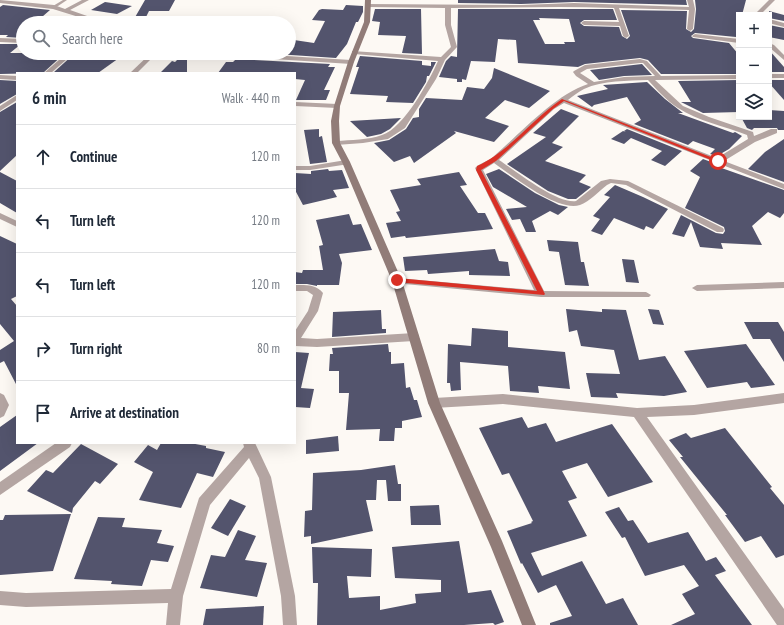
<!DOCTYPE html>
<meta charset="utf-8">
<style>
:root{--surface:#fff;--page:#f6f6f7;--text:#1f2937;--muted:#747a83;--line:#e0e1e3}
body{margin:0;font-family:"PT Sans Narrow",sans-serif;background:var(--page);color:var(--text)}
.controls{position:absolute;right:12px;top:12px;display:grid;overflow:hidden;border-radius:0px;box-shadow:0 4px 16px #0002}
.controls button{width:36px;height:36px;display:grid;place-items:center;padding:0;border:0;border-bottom:1px solid var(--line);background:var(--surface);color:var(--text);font:20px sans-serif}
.stop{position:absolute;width:12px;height:12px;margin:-9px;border:3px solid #d93025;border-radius:50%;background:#fff}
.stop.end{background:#d93025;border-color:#fff;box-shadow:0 1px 4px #0008}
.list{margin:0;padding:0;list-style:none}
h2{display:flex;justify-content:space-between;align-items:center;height:52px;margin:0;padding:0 16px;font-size:17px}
h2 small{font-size:13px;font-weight:400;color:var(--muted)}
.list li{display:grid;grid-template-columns:26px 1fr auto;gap:12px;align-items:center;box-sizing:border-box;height:64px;padding:0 16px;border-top:1px solid var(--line)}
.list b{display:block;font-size:15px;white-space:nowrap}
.list em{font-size:13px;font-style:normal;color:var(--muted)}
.icon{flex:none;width:22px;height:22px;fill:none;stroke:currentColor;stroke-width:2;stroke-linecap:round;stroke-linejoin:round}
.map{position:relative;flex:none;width:784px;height:625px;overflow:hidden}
.search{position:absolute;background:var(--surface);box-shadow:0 4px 16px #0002;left:16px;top:16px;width:280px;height:44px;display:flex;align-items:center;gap:10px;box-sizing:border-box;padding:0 14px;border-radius:22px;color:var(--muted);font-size:15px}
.panel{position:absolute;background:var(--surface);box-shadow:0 4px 16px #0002;left:16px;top:72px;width:280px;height:372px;border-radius:0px}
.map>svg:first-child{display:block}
.building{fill:#53546d;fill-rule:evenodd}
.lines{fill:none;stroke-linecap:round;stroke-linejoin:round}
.lane{fill:#b4a5a2;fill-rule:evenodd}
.street{fill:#b4a5a2;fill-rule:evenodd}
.secondary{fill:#917c78;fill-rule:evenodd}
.route{fill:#d93025}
</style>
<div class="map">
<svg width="784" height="625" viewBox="0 0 784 625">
<rect width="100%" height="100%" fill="#fdf9f4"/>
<g class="building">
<polygon points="145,0 175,0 169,11 149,11 145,19 134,19"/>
<polygon points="458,0 686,0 687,5 574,2 521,4 458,3"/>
<path d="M695 0H746L742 15H739V27L736 37 695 33 691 36 693 38 729 43 739 55V74H661L648 60 640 58 585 64 578 67 518 63 516 40 498 39 495 62 471 61 466 80 462 79V82H457V79L439 77 446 61 451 56 457 57 458 9H613L617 20H584L580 23 584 26 619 27 622 36 627 39 630 36 621 10 687 11 686 29 691 32 694 29 696 9ZM539 18 569 19 575 42H564L565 44H545L533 20H540Z"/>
<polygon points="105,2 132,6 117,14 91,10"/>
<polygon points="3,5 50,10 35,23 23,23 23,38 6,37 8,35 0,35 0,7"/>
<polygon points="346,5 363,6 363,12 358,22 356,22 347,44 336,58 261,53 289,53 289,45 294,40 314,43 325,21 312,20 319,10 322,9 343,10"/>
<polygon points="375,9 421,9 422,54 402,53 406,36 378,35 380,22 372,21"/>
<polygon points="769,11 784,15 784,21 769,18"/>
<polygon points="769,25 784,28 784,40 769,37"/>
<polygon points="0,44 21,44 10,53 65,53 43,73 0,74"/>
<polygon points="769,50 784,67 784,72 769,72"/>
<polygon points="75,53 126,53 98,73 53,73"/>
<polygon points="360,56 422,61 422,65 431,66 431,62 436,62 429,76 427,76 426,82 413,103 386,102 388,96 350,94 359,67 356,67"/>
<polygon points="178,59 187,59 187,73 160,73 172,61 175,62"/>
<polygon points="236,59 330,64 328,67 335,67 324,90 330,90 326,100 296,100 305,80 295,79 295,73 218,73 226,62 233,62"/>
<polygon points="642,64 652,75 624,76 599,80 590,70"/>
<polygon points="494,68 550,91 529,108 505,100 485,118 509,126 494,142 454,131 456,133 414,163 410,156 394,162 374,143 389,140 406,129 413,118 419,117 419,109 426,98 462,100 467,87 484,89 492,78"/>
<polygon points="0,80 17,81 17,94 0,104"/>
<polygon points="739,80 739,112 703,113 681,102 691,102 678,81"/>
<polygon points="769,80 784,80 784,100 769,83"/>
<polygon points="647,82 665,99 683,113 678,113 733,133 735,132 742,136 729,149 717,156 710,154 715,149 693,141 688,145 634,124 641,120 627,97 594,105 592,107 577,96 608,89 603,85"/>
<polygon points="17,102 17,155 0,171 0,112"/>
<polygon points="561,109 579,116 552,143 563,147 545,161 586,175 579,182 591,187 576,199 568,199 548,191 507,164 546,137 533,133"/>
<polygon points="769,110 784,111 784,130 778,130 777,128 754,128 752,130 747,128 741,117 769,117"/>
<polygon points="401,118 390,129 381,134 367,137 350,121"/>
<polygon points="319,129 319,137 322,136 327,162 310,164 304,130"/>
<polygon points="627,129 682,151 665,166 651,160 662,151 631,138 624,144 611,139 623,131 626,132 624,131"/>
<polygon points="784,139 784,182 748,169 765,152"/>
<polygon points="703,159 714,163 713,165 784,190 784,213 780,218 768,212 752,226 762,245 721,243 723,249 700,247 691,222 684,237 672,234 681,215 716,233 723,234 725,231 724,227 685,208 700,177 690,171"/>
<polygon points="328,169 329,171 342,170 349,188 333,190 337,197 303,205 295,190 295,173 311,174 311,171"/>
<polygon points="499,169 535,193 559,205 568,207 558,215 550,211 532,221 536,232 526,232 520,219 512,220 506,209 527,207 493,187 486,174"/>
<polygon points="0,172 17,181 17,213 0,203"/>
<polygon points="459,172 467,185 460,186 478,213 485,213 493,229 406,238 405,236 391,238 386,223 401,221 396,212 400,211 390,190 421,185 417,179"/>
<polygon points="615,185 643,197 668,209 653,229 646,226 644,230 614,218 602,235 591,231 600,219 593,216 610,197 604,195"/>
<polygon points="349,214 353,225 361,224 372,250 339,254 342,263 339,285 317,285 317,286 307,284 295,284 295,272 302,273 303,270 323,270 319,246 323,245 316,220"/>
<polygon points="0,236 17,244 17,296 11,299 17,306 17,386 4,361 0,363 0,350 14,341 0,324"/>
<polygon points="547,240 578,242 581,262 584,262 589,286 565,285 559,252 549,251"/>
<polygon points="495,249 499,261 508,262 510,276 469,275 469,271 428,274 427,270 405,271 403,257"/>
<polygon points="622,259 634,260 639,283 626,282"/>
<polygon points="566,309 602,312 602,309 626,310 639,360 665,356 687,392 664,396 616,393 618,398 591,397 586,373 620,374 614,350 581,346 577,330 569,332"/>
<polygon points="648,309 659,310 664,325 653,324"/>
<polygon points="381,310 382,329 386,329 386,333 332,337 333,312"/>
<polygon points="744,322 778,322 784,332 784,362 770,339 753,339"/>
<polygon points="472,328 508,331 508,347 565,352 570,389 538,386 539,393 510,391 508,366 460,362 461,390 451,391 450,383 447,383 448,344 471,346"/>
<polygon points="388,344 389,352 391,352 391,364 404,363 406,388 410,387 414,400 417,400 422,417 402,421 402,428 395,428 394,441 379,441 380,429 346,430 349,393 339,393 339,371 329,371 330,354 333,354 332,348"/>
<polygon points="746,344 775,385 751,388 747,382 707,388 684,351"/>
<polygon points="295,352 309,353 301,388 314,389 310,408 295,407"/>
<polygon points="17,415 17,443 38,443 0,471 0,427"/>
<polygon points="522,417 528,428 546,423 556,442 612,424 653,482 608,497 587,463 562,471 577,498 568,501 587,536 531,553 542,576 582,561 606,604 623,598 638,625 550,625 550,623 572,616 556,585 538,593 522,563 521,564 507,531 532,523 531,522 533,521 509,473 502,475 479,428"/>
<polygon points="725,428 772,487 770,488 784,505 784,555 776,558 761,536 745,542 725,515 727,515 680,457 683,457 669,440 686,433 691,438"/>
<polygon points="338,436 339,451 306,454 306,440"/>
<polygon points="161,443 190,443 206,446 206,448 225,452 213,477 197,473 181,508 139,500 153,472 134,462 148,445 157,450"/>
<polygon points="81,444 118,464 100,484 95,481 73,508 72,513 27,491 46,470 53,473"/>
<polygon points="395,465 398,484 401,484 401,501 388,501 386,480 377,480 376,500 366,500 373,531 311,544 311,536 304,537 305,511 312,510 313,473 361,470"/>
<polygon points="230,499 246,506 228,536 211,528"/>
<polygon points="439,505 441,525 411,525 410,506"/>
<polygon points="619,507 628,521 633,520 648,543 688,532 706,561 716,557 726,571 715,575 752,625 671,625 695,614 682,594 699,586 684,565 645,576 625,537 622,538 605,512"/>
<polygon points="71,514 53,571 0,575 0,520 3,520 5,515"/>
<polygon points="98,517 125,518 122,527 162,530 157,543 174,546 168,562 151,560 142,586 111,584 112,581 74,579"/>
<polygon points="238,530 256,536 245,560 267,563 257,597 200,588 211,555 225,557"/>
<polygon points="459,541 468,593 491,590 504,622 495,625 493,623 464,625 317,625 318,583 313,583 312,547 372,549 371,577 347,576 349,598 380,596 380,610 416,603 415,594 441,592 441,580 395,578 392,547"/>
<polygon points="264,606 263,625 203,625 206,609"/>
</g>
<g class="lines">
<polygon class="lane" points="63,0 67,0 55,8 53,8 53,6"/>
<g class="street">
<polygon points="0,0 54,5 65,9 82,0 89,0 70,10 107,23 98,23 53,9 0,3"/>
<path d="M687 0H693L695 9 693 29 690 31 687 29 689 10 619 8 629 36 626 38 623 36 620 26 584 25 581 23 584 21 619 22 614 8C559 6 505 8 451 8V25L457 47 445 60 436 79 405 128 388 139 363 143 336 145 332 143 336 141C351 140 368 140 382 135 404 128 429 81 438 61L354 54 352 53V51L441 57 451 47 445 25V8L369 7 367 6V4L521 5 574 3 689 7Z"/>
<polygon points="769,0 775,0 760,15 754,15"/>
<polygon points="769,19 784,23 784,27 769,23"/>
<polygon points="695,34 739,39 739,43 693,37 692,36"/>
<polygon points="0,38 23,39 23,43 0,42"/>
<polygon points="769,43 774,45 784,55 784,60 769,47"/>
<polygon points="67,53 74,53 51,73 44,73"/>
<polygon points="151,53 157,53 137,73 130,73"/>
<polygon points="206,53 237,53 351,60 354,62 351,64 209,55"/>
<path d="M640 59 647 61 661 76 739 75V79L655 80 683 106 709 117 753 132 754 136 771 129H777V133L755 142 724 161 784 184V189L564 103 554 109 499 160C516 171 557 204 576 201L601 181 610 179 628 181 723 228 724 230 723 232H717L626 185 611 183 607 185C599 191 589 202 580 205 557 212 513 176 494 163L483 170 544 291 646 292 651 295 649 297H541L394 283 392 281 397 278 534 290 475 168C480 163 488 161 493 157 520 134 554 95 588 84L576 76 573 72 574 71 585 65ZM640 63H643L655 76 624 77 594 82 580 73 587 69ZM648 80C657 90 666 100 678 108 698 121 724 126 747 135L748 139 717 158 568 100C573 96 578 92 584 89 603 80 628 81 648 80Z"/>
<rect x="769" y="74" width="15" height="4"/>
<polygon points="0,75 17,76 17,80 0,79"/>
<polygon points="17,95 17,100 0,111 0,106"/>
<polygon points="295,102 337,104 340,106 337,108 295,106"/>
<polygon points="346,160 350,162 349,164 310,170 295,170 295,166 310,166"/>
<polygon points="0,213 17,221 17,227 0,219"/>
<polygon points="784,282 784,288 697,291 692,288 697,285"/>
<path d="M295 285C305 285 316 284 323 293L318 311 301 338 317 339 414 333 418 334 419 337 418 340 414 341 317 347 295 346V331L308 311 313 295 307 291H295Z"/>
<polygon points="0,393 4,395 9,405 4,416 0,418"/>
<polygon points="784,393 784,403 694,415 647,417 784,609 784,625 777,625 634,417 503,404 434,408 430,406 428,403 430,400 434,398 503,394 637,408 694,405"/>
<polygon points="56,443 72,443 70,447 0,495 0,482"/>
<polygon points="243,443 255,443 271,477 295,596 297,625 283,625 281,596 259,478 249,458 210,505 183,596 180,625 166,625 168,603 26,607 0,605 0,591 26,593 171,589 199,498 244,447"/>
</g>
<polygon class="secondary" points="365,0 371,0 370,22 354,62 340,106 339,121 340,143 350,162 402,281 440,403 502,541 536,625 522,625 491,547 428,403 392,281 342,162 332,143 331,121 334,106 348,62 364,22"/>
</g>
<path class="route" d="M562 99 721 161 716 162 564 101 553 109 496 161 481 170 545 294 544 295 395 282 394 280 397 278 537 291 476 170 477 166C510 151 532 119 562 99Z"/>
</svg>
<div class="controls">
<button>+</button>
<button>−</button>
<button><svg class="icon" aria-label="layers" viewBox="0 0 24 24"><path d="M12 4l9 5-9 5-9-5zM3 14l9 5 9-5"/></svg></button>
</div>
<div class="stop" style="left:718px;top:161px"></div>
<div class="stop end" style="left:397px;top:280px"></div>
<div class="search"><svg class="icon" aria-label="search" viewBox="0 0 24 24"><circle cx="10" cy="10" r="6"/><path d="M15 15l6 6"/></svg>Search here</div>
<section class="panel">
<h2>6 min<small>Walk · 440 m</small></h2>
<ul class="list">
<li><svg class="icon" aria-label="ahead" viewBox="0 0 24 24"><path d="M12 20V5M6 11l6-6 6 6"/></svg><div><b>Continue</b></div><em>120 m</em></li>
<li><svg class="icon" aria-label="left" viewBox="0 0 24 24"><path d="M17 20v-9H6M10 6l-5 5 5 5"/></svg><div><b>Turn left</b></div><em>120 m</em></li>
<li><svg class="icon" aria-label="left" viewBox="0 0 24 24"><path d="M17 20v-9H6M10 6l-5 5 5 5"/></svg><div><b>Turn left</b></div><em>120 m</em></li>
<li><svg class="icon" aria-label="right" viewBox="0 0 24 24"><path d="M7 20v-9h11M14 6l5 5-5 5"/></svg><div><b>Turn right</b></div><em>80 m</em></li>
<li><svg class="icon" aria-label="arrive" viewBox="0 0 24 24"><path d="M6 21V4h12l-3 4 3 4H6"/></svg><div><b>Arrive at destination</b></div></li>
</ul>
</section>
</div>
